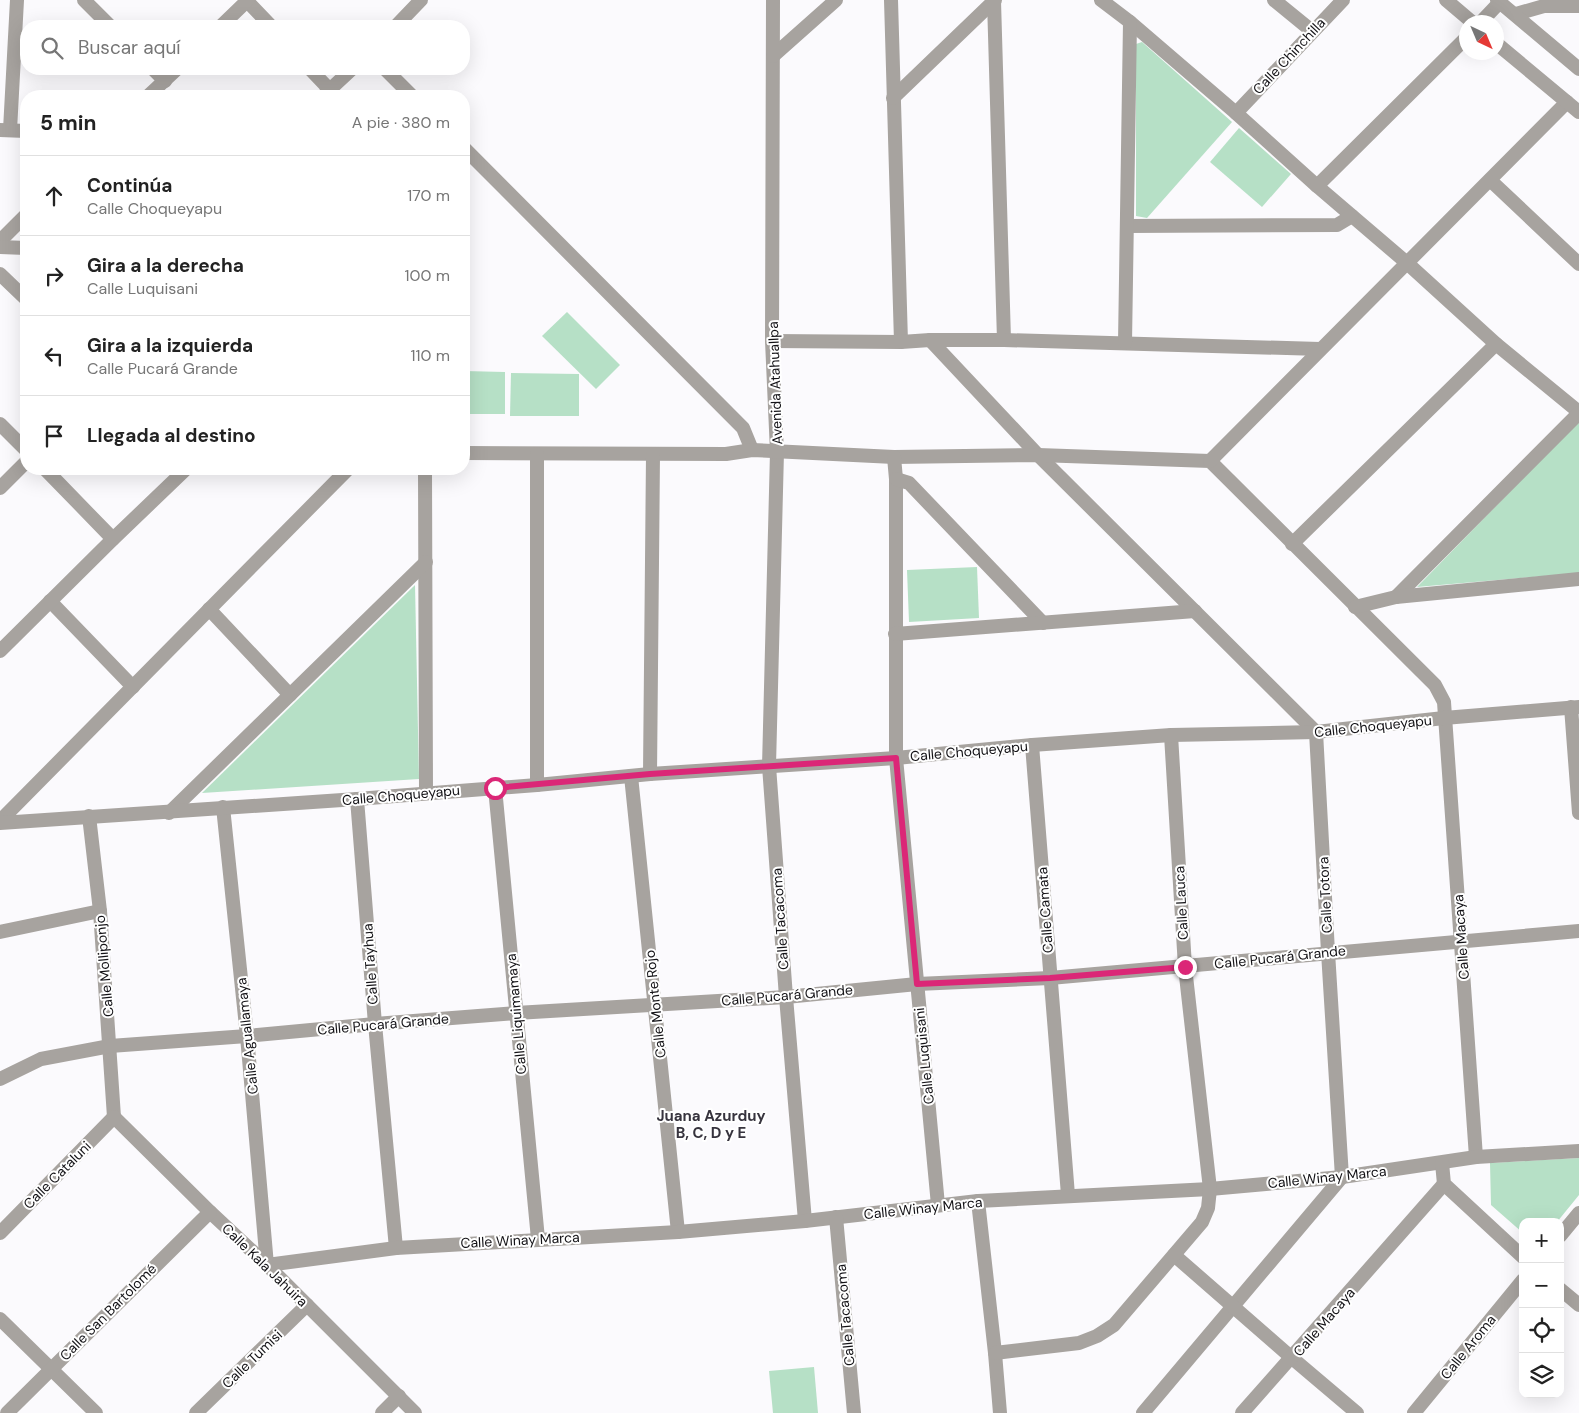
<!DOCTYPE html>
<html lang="es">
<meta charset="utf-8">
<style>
:root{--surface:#fff;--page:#f2f2f2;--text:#222;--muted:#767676;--line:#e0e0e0}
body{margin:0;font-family:"DM Sans",sans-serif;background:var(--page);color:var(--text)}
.controls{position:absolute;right:15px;bottom:15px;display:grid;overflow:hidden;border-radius:10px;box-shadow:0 5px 20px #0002}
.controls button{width:45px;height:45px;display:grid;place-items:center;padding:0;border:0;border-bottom:1px solid var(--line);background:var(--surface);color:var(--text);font:25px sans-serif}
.compass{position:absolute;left:1459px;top:15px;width:45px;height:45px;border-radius:50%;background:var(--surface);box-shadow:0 5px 20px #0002;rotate:136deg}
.stop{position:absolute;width:15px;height:15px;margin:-11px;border:4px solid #db2777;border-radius:50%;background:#fff}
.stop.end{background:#db2777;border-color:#fff;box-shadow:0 1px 5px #0008}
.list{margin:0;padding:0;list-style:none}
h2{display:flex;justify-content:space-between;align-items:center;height:65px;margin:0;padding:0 20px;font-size:21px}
h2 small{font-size:16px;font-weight:400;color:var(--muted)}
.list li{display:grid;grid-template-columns:32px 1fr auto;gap:15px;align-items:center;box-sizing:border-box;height:80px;padding:0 20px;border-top:1px solid var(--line)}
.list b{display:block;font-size:19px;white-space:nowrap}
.list p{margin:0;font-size:16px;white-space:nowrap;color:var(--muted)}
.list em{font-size:16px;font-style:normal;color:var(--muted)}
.icon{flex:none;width:28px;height:28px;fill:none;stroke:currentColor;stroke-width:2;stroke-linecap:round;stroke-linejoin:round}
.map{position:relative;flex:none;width:1579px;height:1413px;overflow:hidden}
.search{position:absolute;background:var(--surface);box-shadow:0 5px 20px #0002;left:20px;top:20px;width:450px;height:55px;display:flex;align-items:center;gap:12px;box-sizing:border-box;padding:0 18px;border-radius:20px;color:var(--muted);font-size:19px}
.panel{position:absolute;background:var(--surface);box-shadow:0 5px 20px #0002;left:20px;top:90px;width:450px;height:385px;border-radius:20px}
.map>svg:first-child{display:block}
.green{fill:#b6e0c6}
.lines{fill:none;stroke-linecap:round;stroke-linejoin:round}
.minor{stroke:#a7a39f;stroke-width:14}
.tertiary{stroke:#a7a39f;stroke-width:14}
.route{stroke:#db2777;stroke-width:6}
.labels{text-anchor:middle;stroke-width:4;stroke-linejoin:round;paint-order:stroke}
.street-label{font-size:14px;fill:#131216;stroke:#fff}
.neighbourhood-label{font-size:15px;font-weight:bold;fill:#37343e;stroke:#fff}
</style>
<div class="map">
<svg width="1579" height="1413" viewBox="0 0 1579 1413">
<rect width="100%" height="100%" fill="#fbfafd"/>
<g class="green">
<polygon points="1142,42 1232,122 1147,218 1136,216 1136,44"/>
<polygon points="1239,128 1291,174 1262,207 1210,162"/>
<polygon points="567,312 620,365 596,389 542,336"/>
<polygon points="464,371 505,372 505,414 464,414"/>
<polygon points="511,373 579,374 579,416 510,416"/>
<polygon points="1579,421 1579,573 1417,587"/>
<polygon points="977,567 979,618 909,622 907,570"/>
<polygon points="415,585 419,779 202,793"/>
<polygon points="1579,1158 1579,1195 1557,1222 1523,1222 1523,1233 1491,1205 1490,1163"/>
<polygon points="814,1367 818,1413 773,1413 769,1371"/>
</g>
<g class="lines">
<g class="minor">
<polyline points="84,0 110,26"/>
<polyline points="246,0 271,26"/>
<polyline points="773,0 772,341 777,452 769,766 786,997 805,1221"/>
<polyline points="891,0 901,342"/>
<polyline points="1101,0 1130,22 1236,113 1317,186 1407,263 1496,344 1579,412"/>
<polyline points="1274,0 1312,31"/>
<polyline points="994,1 1004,340"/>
<polyline points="1516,14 1544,6 1579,6"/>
<polyline points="1481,22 1500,2"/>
<polyline points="221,26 248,0"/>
<polyline points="396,26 421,0"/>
<polyline points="773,56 836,0"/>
<polyline points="153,69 165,81"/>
<polyline points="310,69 330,90"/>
<polyline points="385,69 412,96"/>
<polyline points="148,96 177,69"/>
<polyline points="323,96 352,69"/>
<polyline points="893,98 995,0"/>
<polyline points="1236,113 1343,0"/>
<polyline points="0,130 26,131"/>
<polyline points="10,130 17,0"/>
<polyline points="464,148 743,428 752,450"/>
<polyline points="1490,180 1579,264"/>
<polyline points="1317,186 1466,38"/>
<polyline points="1127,226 1337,225 1352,216"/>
<polyline points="0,241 26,215"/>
<polyline points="0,247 26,248"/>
<polyline points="0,274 26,299"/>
<polyline points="930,340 1038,455 1316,732 1328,952 1342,1177 1143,1413"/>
<polyline points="772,341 901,342 930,340 1004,340 1320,349"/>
<polyline points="1125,343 1130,22"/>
<polyline points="0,424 26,450"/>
<polyline points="464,453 726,454 752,450 894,457 1038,455 1210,461 1435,685 1444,702 1476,1157"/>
<polyline points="894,457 896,479 896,758 938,1205"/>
<polyline points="1210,461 1567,102"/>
<polyline points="45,469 113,539"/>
<polyline points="425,469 426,792"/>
<polyline points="896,479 909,483 1043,623"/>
<polyline points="0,488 26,462"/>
<polyline points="1292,544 1496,344"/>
<polyline points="1396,597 1579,413"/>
<polyline points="50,601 133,687"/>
<polyline points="1355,607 1396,597 1579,579"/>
<polyline points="209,609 290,695"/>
<polyline points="895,634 1195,611"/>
<polyline points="0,651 113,539 186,469"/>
<polyline points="1571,707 1579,813"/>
<polyline points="1032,745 1068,1195"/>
<polyline points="650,774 653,455"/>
<polyline points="631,776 678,1232"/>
<polyline points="537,785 537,454"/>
<polyline points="495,788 538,1239"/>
<polyline points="357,799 375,1024 396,1248"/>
<polyline points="223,807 247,1036 267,1265 396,1248 678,1232 805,1221 978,1201 1210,1189 1342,1177 1476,1157 1579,1151"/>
<polyline points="169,813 426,562"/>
<polyline points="89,816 100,911 114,1117"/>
<polyline points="0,821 348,469"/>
<polyline points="0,932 100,911"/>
<polyline points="0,1079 41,1059 110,1046 247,1036 375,1024 516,1013 786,997 917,984 1050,978 1579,931"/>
<polyline points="114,1117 210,1212 267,1265 415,1413"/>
<polyline points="1442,1163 1444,1184 1523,1257"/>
<polyline points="978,1201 995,1353 1000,1413"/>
<polyline points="836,1217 854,1413"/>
<polyline points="0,1233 114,1117"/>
<polyline points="1560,1236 1579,1213"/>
<polyline points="1174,1255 1292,1358 1357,1413"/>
<polyline points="1560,1289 1579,1305"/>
<polyline points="0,1319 96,1413"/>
<polyline points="995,1353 1079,1343 1097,1336 1114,1325 1202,1222 1208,1208 1210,1189 1185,967 1171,735"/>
<polyline points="7,1413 210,1212"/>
<polyline points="196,1413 307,1305"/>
<polyline points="382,1413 399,1396"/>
<polyline points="1242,1413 1444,1184"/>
<polyline points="1414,1413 1523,1280"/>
</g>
<g class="tertiary">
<polyline points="1446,0 1472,22"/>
<polyline points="1497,0 1579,69"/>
<polyline points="1496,43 1579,112"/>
<polyline points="0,823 357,799 537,785 650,774 896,758 1032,745 1171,735 1316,732 1444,718 1579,707"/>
</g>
</g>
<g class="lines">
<polyline class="route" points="495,788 650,774 896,758 917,984 1050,978 1185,967"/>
</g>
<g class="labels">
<g class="street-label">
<text transform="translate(1289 56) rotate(-47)" y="5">Calle Chinchilla</text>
<text transform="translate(775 383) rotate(-92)" y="5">Avenida Atahuallpa</text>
<text transform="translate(1373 726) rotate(-6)" y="5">Calle Choqueyapu</text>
<text transform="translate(969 751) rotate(-5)" y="5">Calle Choqueyapu</text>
<text transform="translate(401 795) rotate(-5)" y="5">Calle Choqueyapu</text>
<text transform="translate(1325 895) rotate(-93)" y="5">Calle Totora</text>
<text transform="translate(1181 903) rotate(-93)" y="5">Calle Lauca</text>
<text transform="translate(1045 910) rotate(-94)" y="5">Calle Camata</text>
<text transform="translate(780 919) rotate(-94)" y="5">Calle Tacacoma</text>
<text transform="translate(1461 937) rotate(-94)" y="5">Calle Macaya</text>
<text transform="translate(1280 957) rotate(-6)" y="5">Calle Pucará Grande</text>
<text transform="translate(370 964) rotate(-94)" y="5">Calle Tayhua</text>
<text transform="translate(104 966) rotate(-95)" y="5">Calle Molliponjo</text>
<text transform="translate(787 995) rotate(-5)" y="5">Calle Pucará Grande</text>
<text transform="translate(655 1004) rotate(-96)" y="5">Calle Monte Rojo</text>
<text transform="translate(516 1014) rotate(-95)" y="5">Calle Liquimamaya</text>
<text transform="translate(383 1024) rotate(-5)" y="5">Calle Pucará Grande</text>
<text transform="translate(247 1036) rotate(-96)" y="5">Calle Aguallamaya</text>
<text transform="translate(924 1056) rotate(-96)" y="5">Calle Luquisani</text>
<text transform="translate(57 1175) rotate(-45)" y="5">Calle Cataluni</text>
<text transform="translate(1327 1177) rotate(-6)" y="5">Calle Winay Marca</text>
<text transform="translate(923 1208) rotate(-6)" y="5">Calle Winay Marca</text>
<text transform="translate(520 1240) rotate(-3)" y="5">Calle Winay Marca</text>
<text transform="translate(265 1265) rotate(44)" y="5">Calle Kala Jahuira</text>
<text transform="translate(108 1312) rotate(-45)" y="5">Calle San Bartolomé</text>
<text transform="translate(845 1315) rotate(-95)" y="5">Calle Tacacoma</text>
<text transform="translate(1324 1322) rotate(-49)" y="5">Calle Macaya</text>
<text transform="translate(1468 1347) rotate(-51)" y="5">Calle Aroma</text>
<text transform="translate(252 1359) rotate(-44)" y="5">Calle Tumisi</text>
</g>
<g class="neighbourhood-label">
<text x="711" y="1121">Juana Azurduy<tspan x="711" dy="17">B, C, D y E</tspan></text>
</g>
</g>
</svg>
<div class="controls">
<button>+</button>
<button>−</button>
<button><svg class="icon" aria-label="locate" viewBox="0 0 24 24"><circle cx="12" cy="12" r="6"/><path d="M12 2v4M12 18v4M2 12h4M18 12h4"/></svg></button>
<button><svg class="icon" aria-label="layers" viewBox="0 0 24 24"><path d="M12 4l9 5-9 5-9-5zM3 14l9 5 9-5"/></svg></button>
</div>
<svg class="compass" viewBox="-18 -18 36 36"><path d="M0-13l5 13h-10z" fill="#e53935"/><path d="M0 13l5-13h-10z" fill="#767676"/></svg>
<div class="stop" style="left:495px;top:788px"></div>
<div class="stop end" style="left:1185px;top:967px"></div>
<div class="search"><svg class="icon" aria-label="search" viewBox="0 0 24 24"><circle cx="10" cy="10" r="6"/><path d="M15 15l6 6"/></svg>Buscar aquí</div>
<section class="panel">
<h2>5 min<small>A pie · 380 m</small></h2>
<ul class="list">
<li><svg class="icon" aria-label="ahead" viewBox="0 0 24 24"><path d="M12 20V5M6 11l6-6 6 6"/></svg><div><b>Continúa</b><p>Calle Choqueyapu</p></div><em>170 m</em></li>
<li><svg class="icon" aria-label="right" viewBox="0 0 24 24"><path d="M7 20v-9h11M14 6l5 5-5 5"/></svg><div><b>Gira a la derecha</b><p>Calle Luquisani</p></div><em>100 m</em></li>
<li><svg class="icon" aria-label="left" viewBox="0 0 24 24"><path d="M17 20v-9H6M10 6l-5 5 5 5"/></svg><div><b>Gira a la izquierda</b><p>Calle Pucará Grande</p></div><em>110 m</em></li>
<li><svg class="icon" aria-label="arrive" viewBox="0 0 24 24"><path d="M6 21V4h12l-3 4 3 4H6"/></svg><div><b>Llegada al destino</b></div></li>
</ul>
</section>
</div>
